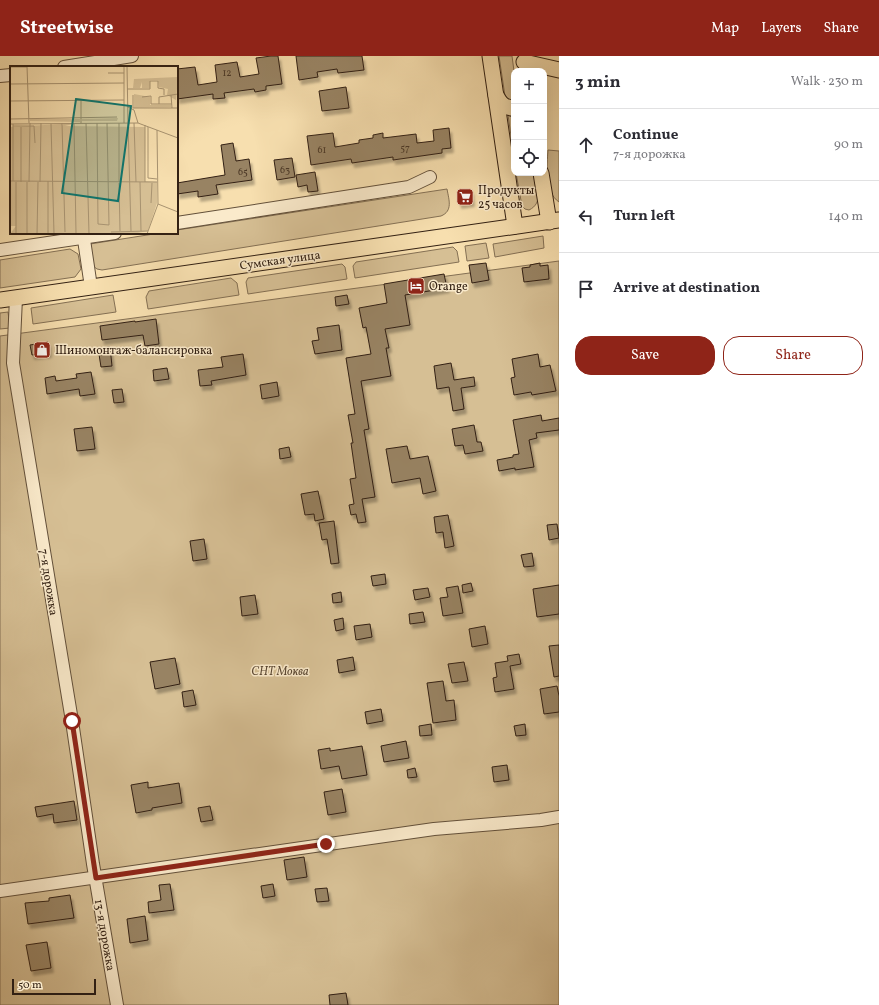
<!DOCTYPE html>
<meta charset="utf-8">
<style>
:root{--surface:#fff;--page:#f2f2f3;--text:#2b2b33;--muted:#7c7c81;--line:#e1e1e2;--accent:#8f2418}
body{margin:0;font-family:Vollkorn,serif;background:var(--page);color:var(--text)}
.controls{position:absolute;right:12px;top:12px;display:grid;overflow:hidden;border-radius:8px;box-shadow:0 4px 16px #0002}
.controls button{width:36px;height:36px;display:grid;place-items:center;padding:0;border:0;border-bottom:1px solid var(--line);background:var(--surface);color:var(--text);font:20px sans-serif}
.scale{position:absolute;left:12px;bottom:10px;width:84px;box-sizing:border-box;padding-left:4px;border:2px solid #322013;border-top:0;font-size:11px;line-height:14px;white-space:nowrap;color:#322013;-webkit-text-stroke:3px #faeacb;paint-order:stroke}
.stop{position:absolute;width:12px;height:12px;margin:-9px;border:3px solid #8f2418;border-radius:50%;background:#fff}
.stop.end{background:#8f2418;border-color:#fff;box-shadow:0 1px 4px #0008}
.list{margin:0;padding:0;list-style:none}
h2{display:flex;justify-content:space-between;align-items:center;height:52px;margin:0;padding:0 16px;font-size:17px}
h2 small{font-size:13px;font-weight:400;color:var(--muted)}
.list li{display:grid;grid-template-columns:26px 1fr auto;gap:12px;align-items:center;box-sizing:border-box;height:72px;padding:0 16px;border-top:1px solid var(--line)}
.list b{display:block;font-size:15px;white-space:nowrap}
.list p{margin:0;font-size:13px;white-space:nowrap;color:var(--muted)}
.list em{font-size:13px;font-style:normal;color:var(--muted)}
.actions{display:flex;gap:8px;padding:12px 16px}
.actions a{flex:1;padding:9px 0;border:1px solid var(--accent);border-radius:16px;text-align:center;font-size:14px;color:var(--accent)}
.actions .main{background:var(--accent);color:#fff}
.icon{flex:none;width:22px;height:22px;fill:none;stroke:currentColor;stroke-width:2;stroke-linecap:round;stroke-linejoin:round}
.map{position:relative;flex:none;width:559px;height:949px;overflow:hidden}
header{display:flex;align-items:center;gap:24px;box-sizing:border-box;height:56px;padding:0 20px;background:var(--accent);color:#fff}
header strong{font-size:19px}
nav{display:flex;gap:22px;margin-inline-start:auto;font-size:14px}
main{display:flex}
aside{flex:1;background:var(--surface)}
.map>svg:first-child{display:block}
.green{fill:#d6bf94;stroke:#847054}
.building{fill:#988364;stroke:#322013;filter:url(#shadow)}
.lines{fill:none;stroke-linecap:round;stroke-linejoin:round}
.minor-casing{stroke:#63503a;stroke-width:14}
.major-casing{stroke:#322013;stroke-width:17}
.minor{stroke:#faeacb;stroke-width:12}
.major{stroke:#f7dfaf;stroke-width:15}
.route{stroke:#8f2418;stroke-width:5}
.labels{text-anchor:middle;stroke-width:3;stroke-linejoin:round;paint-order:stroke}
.number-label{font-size:10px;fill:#4c3927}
.poi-label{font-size:12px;fill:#322013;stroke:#faeacb;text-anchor:start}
.street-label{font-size:12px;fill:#322013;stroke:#faeacb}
.park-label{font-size:12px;font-style:italic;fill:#5b4833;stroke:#faeacb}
.inset-road{fill:none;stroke:#a89371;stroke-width:1}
.view{fill:#0f766e;fill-opacity:0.15;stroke:#0f766e;stroke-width:2}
.inset-edge{fill:none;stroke:#322013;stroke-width:2}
</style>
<header>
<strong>Streetwise</strong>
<nav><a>Map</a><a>Layers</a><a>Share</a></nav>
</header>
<main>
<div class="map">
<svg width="559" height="949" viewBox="0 0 559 949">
<defs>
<filter id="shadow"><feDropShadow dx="2.5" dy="4.5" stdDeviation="1" flood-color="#0004"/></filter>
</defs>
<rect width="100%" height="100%" fill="#f7dfaf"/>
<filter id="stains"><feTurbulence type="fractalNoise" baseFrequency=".005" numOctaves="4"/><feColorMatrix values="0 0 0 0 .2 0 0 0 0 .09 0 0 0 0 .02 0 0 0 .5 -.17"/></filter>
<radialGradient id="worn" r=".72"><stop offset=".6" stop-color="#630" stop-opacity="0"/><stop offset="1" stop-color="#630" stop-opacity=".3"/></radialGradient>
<g class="green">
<polygon points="499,0 512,0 514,15 514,45 507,43 505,40"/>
<polygon points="508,59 514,62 514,101"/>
<path d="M548 94 559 95V146C544 136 547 109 548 94Z"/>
<path d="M516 117H535C537 130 544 147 529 154L525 153 522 150Z"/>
<path d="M447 133C449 144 453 155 441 160L102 214 97 213 93 210 90 188 160 177H177V174Z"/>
<polygon points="543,180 544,192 495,201 493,188"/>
<polygon points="486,187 489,202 467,205 465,190"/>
<polygon points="453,191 457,195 459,206 355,222 353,210 356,206"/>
<polygon points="70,193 78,198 81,213 75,221 0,232 0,204"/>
<polygon points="559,205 559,949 0,949 0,280"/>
<polygon points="342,208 345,211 347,223 248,238 246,226 248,222"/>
<polygon points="231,222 237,227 239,239 148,253 146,241 149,235"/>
<polygon points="113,239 116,256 33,268 31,252"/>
<polygon points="8,256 10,272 0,273 0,257"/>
</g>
<g class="building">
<polygon points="271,0 278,0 282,28 266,30 266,34 255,36 254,33 224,37 225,42 213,43 213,38 177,43 177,13 195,11 198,29 217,26 215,9 237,6 240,21 259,18 256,2"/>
<polygon points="296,0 362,0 364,14 338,17 337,13 317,16 318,21 299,24"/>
<polygon points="346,31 349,52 322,55 319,35"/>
<polygon points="449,72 451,92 442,93 442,97 393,104 393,101 352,107 351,103 311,109 307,80 333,77 335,91 359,87 359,84 373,82 373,79 383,77 383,82 416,78 417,87 434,85 433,74"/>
<polygon points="233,87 236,105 249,103 252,124 216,129 218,138 198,141 198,135 177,138 177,127 225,119 221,89"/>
<polygon points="292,102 295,121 277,124 274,104"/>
<polygon points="315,116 318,135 308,136 307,129 298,131 296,119"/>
<polygon points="471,134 472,146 459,148 458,136"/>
<polygon points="486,207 489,224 472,227 469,209"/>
<polygon points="540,207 540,210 548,209 549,223 524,226 522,212 530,211 530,209"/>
<polygon points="444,218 447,232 405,239 410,269 385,273 389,292 386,292 391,320 361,325 369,373 364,374 375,441 362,443 366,466 358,467 356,458 351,459 349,449 354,448 350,423 356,422 351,387 353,387 348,359 355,358 346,302 371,298 366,271 363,272 359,252 387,247 384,228"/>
<polygon points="347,239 349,248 336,250 335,241"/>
<polygon points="156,263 159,288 145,290 143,279 102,284 100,270 135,265 135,266"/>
<polygon points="339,269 342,294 315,298 312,285 319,284 317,272"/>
<polygon points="48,286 49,297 32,299 30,289"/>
<polygon points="110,291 112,310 101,311 98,292"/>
<polygon points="243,298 246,319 211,325 212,329 200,330 198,314 223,311 221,301"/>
<polygon points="538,298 540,311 550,309 556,335 532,339 531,336 514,339 511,322 515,321 512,303"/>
<polygon points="451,307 454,324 474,321 475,330 461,332 464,353 453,355 449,331 437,333 434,310"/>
<polygon points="167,312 169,323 154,325 153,314"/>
<polygon points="91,316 95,338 80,340 79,333 47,338 45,322 55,320 56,325 77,322 76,318"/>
<polygon points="277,326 279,340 262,343 260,329"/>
<polygon points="122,333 124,346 114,347 112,334"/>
<polygon points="541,359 542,365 559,362 559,374 536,377 537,382 529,384 534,411 515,414 515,412 499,415 497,404 513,401 513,399 519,398 513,364"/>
<polygon points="474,369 477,386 481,386 483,395 465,398 463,389 455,390 452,373"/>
<polygon points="92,371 95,393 77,395 74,373"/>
<polygon points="407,390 410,403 428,400 436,435 423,438 420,422 392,427 386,393"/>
<polygon points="289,391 291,401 280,403 279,393"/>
<polygon points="318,435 324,463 315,465 314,458 305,459 301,438"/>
<polygon points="448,459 454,490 445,492 443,476 436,477 434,461"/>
<polygon points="334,465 339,507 331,508 327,483 322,484 319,467"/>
<polygon points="557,468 559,482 549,484 547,469"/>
<polygon points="204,483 207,503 193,505 190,485"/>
<polygon points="532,497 534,510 524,511 521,499"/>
<polygon points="385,518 386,528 373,530 371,520"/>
<polygon points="471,527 473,535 463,537 462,529"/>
<polygon points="559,529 559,558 537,561 533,533"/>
<polygon points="458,530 463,557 443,560 440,542 448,541 446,532"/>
<polygon points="428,532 430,541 415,544 413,534"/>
<polygon points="341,536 342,546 333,547 332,538"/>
<polygon points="255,539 258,558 242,560 240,541"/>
<polygon points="423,556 425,566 410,568 409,558"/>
<polygon points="343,562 344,573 336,575 334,564"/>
<polygon points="370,568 372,581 356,584 354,570"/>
<polygon points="485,570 488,588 472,591 469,573"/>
<polygon points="559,589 559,620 554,621 549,590"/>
<polygon points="519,598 521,608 510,610 514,633 495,636 493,622 497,621 495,607 508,605 507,600"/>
<polygon points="353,601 355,614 339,617 337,604"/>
<polygon points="175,602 180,628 155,633 150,606"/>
<polygon points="464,606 468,625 452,627 448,608"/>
<polygon points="443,625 446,645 454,644 456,664 433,667 427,627"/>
<polygon points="557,630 559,640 559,656 544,658 540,633"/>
<polygon points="193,634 196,649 184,651 182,636"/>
<polygon points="381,653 383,665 367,668 365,656"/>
<polygon points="431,668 432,679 420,680 419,670"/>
<polygon points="525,668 526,679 516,680 514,670"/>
<polygon points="406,685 409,702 384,706 381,690"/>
<polygon points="362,690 367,719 342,723 339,710 321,713 318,694 330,692 330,695"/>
<polygon points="507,709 509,724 494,726 492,711"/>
<polygon points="415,712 417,721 408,722 407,714"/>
<polygon points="148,726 148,732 179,727 182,747 152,752 152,754 136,757 131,729"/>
<polygon points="342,733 346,756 328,759 324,736"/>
<polygon points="74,745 77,764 54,767 53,758 37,761 35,751"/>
<polygon points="210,750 213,764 201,766 198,752"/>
<polygon points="304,801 307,821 287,824 284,804"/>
<polygon points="170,828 174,854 149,857 148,846 161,844 159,829"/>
<polygon points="273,828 275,840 263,842 261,830"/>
<polygon points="327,832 329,845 317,846 315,833"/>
<polygon points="70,839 74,862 28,868 25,847 49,845 49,842"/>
<polygon points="145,860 148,884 130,887 127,863"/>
<polygon points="47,886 51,912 31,915 26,889"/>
<polygon points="346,937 348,949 330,949 329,939"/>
</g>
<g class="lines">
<defs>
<g id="minor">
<polyline points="64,11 132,0"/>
<polyline points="0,20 11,19"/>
<polyline points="177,167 409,131 430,121"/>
<polyline points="83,177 91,231"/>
<polyline points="0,194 115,177"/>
<polyline points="16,242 13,307 72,665 93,808 117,949"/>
<polyline points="0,835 434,773 541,764 559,761"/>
</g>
<g id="major">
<polyline points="490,0 515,170"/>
<polyline points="524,6 559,14"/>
<path d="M496 39C500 47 504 52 514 52"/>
<polyline points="541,117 549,166"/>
<polyline points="0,244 559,164"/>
</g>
</defs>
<use href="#minor" class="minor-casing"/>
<use href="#major" class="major-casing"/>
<use href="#minor" class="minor"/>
<use href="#major" class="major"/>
</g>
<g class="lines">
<polyline class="route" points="72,665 96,822 326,788"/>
</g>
<defs>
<symbol id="supermarket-square" viewBox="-11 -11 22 22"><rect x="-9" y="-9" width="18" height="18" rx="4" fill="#8f2418" stroke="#faeacb"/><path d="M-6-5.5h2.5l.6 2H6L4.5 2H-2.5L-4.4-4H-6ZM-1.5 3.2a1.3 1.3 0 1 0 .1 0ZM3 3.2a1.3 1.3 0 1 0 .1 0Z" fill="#fff"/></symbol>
<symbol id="hotel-square" viewBox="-11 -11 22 22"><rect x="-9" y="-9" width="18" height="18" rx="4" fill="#8f2418" stroke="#faeacb"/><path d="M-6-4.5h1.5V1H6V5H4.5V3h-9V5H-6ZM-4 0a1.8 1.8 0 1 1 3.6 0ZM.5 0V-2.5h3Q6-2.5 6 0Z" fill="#fff"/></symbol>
<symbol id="shop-square" viewBox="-11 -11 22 22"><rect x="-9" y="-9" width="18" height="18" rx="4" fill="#8f2418" stroke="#faeacb"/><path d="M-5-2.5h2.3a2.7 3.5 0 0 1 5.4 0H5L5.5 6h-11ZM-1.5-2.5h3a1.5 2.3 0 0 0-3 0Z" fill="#fff"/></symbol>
</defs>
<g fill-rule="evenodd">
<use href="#supermarket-square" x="455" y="131" width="20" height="20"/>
<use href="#hotel-square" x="406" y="220" width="20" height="20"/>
<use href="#shop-square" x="32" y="284" width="20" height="20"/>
</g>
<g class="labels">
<g class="number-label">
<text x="227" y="20">12</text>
<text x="405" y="95">57</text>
<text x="322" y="97">61</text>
<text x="285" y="117">63</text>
<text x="243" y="119">65</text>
</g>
<g class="poi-label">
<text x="478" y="138">Продукты<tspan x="478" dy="14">25 часов</tspan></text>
<text x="429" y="234">Orange</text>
<text x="55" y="298">Шиномонтаж-балансировка</text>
</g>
<g class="street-label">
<text transform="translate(280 204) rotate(-8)" y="4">Сумская улица</text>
<text transform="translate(49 526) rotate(81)" y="4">7-я дорожка</text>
<text transform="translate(105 879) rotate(80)" y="4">13-я дорожка</text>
</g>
<g class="park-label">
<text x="280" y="619">СНТ Моква</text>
</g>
</g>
<g transform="translate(10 10)">
<rect width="168" height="168" fill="#f7dfaf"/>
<path d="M168 11 166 34 157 29 158 23 149 21 148 14H140V22H132V16L130 22H123L124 13ZM124 28 140 31V39H161V41L124 42ZM108 52 107 55H72V53ZM70 53V56L20 55V53ZM52 58 53 60V58H63L55 60 135 61V115L147 116V137L138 165 123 168H0L6 160H1L0 163V61Z" fill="#d6bf94"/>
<path class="inset-road" d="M17 0 19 57M114 0V57M117 0 118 57M0 1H17M98 7H114M0 18 114 17M117 23H132M132 23H140V15H148V22L154 23V29M123 29V42M161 29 162 42M132 31 141 30V38H149V31L168 28M0 35 114 34M71 35V57M149 38H162M118 41 124 44 128 57M123 42H168M0 53 107 51M52 57 55 166M76 57 79 168M87 57 88 158 99 159 97 57M109 57V116M118 57 121 165M124 57 126 116M0 58 128 57 168 72M41 58 44 168M64 58 66 167M3 60H24L25 77M11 61V116M138 61V112L147 113M0 115 147 116M3 115V58M38 115V168M6 116V168M17 116V168M19 116 20 57M30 116 31 57M130 116 131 165M135 116V59M109 117 110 165M141 137 142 117M148 138 168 146M101 166 138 165M27 168 28 116M137 168 148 138 147 64"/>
<path class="view" d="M66 33 121 40 108 135 52 127Z"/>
<rect width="168" height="168" class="inset-edge"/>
</g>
<rect width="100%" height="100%" filter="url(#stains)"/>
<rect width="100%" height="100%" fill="url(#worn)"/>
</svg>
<div class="controls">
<button>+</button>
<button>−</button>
<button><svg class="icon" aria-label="locate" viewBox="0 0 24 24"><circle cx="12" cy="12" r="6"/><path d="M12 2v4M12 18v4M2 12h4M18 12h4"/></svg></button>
</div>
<div class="scale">50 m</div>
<div class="stop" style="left:72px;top:665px"></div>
<div class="stop end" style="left:326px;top:788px"></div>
</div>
<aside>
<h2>3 min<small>Walk · 230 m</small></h2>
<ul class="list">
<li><svg class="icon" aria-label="ahead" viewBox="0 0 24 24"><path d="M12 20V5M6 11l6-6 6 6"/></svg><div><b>Continue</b><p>7-я дорожка</p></div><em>90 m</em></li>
<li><svg class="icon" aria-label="left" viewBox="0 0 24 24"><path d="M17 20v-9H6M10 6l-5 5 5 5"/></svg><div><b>Turn left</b></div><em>140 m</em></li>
<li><svg class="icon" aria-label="arrive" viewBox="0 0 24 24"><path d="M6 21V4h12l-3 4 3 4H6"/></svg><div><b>Arrive at destination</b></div></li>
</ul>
<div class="actions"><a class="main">Save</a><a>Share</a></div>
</aside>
</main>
